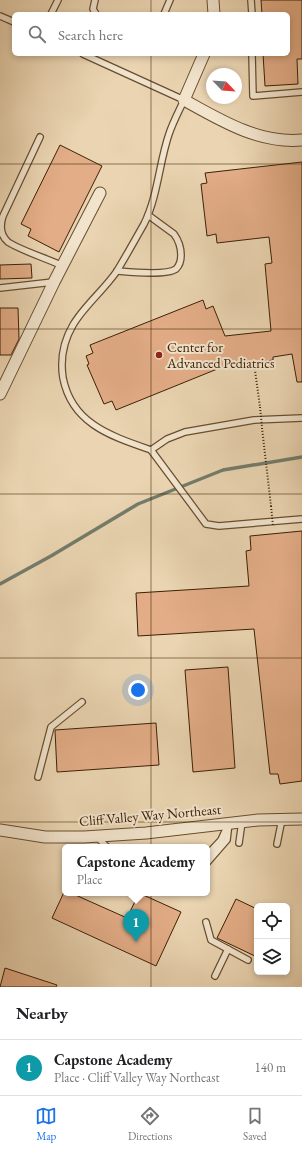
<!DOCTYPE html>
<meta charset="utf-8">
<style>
:root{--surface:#fff;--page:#f2f2f2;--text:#202124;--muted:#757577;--line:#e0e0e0;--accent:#1a73e8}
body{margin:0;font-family:"EB Garamond",serif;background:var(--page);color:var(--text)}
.controls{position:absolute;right:12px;bottom:12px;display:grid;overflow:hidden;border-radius:6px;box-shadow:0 2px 6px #0003}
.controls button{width:36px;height:36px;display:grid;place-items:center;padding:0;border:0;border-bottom:1px solid var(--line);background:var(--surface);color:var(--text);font:20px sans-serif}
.compass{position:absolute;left:206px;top:68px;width:36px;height:36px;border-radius:50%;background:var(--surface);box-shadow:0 2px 6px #0003;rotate:115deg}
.you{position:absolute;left:138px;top:690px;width:14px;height:14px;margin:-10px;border:3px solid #fff;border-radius:50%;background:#1a73e8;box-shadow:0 0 0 6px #1a73e833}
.badge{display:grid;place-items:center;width:26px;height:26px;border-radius:50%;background:var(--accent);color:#fff;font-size:13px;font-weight:700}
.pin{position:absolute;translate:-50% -33px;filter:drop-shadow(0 1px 2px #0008)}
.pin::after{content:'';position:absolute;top:21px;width:14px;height:12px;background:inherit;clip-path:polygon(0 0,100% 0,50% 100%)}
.popup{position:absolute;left:62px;top:844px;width:148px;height:52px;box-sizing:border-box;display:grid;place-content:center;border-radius:6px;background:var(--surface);filter:drop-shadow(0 1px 3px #0005);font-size:13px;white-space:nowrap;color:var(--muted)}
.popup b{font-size:15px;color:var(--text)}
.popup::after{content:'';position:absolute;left:50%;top:100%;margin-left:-8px;border:8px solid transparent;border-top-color:var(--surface)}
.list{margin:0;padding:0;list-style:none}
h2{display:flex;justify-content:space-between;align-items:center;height:52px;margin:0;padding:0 16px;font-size:17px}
h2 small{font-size:13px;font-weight:400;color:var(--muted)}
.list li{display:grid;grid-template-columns:26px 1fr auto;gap:12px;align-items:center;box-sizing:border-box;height:56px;padding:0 16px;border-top:1px solid var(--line)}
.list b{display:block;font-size:15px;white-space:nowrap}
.list p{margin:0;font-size:13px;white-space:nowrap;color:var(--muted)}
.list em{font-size:13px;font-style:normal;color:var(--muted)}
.icon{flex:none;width:22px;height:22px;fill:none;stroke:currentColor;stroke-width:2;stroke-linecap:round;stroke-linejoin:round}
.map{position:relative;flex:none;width:302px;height:987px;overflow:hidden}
.search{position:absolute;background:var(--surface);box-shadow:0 2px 6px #0003;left:12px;right:12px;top:12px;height:44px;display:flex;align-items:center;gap:10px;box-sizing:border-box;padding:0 14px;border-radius:6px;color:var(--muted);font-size:15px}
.sheet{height:108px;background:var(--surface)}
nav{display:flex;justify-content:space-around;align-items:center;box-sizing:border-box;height:56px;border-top:1px solid var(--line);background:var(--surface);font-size:11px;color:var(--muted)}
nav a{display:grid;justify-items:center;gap:2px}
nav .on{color:var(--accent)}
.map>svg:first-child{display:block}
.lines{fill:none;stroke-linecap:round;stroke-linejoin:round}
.stream{stroke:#737c6b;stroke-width:3.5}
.building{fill:#e3ad87;stroke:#3b2105}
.lane-casing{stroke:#674e30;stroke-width:8}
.street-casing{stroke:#674e30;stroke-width:13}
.path{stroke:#3b2105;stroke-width:2;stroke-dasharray:1 2;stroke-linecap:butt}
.lane{stroke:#f1e3cc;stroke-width:5.5}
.street{stroke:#f1e3cc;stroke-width:11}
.path-bridge{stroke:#3b2105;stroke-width:2;stroke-dasharray:1 2;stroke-linecap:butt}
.grid{fill:none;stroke:#3b2105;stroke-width:1;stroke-opacity:0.55}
.poi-dot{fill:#8f2418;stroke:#f1e3cc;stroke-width:1.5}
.labels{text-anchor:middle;stroke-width:4;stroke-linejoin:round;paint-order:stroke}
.poi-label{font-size:14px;fill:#3b2105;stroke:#f1e3cc;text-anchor:start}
.street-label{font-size:14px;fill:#3b2105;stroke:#f1e3cc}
</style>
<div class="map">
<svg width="302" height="987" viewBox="0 0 302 987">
<rect width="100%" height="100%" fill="#ead4b1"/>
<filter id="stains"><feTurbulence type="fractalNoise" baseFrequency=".005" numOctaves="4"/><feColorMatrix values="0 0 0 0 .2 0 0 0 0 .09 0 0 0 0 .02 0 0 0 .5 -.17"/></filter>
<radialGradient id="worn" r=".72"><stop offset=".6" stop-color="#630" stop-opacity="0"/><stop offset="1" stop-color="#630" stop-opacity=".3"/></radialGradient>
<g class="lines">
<polyline class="stream" points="0,584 51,556 138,504 223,470 302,457"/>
</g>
<g class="building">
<polygon points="261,0 302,0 302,59 297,59 298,84 265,86 263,54 288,54 288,14 262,14"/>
<polygon points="60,145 102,166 59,252 28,236 31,229 21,224"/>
<polygon points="302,162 302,382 297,382 292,354 273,357 273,360 240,365 237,361 116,410 112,401 104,404 87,365 89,364 86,356 93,353 90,345 203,300 206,309 213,306 225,336 271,331 265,264 272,263 269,237 217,243 216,234 207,236 201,184 207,183 205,173"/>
<polygon points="31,264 32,278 0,279 0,265"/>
<polygon points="0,308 18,308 19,339 11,355 0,355"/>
<polygon points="302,531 302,781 280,784 278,774 270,774 254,629 138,636 136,593 249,586 246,551 251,550 250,536"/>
<polygon points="228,667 235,768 193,772 185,670"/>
<polygon points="156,723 159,765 57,772 55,730"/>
<polygon points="65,890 65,893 71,893 127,918 139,893 181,912 156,966 52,918"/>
<polygon points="236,899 257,909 257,957 217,938"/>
<polygon points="5,968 57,985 56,987 0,987"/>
</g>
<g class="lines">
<defs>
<g id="lane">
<polyline points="95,0 93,9 96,14"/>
<polyline points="251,0 252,14"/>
<polyline points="51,14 58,0"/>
<polyline points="164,14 170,0"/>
<polyline points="0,16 14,22"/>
<path d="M83 54 184 100C179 111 173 122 169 134 159 163 158 196 144 224 135 240 126 256 117 271 104 290 84 306 73 325 63 342 60 359 63 378 72 424 111 436 151 450L167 439 185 432 254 420 302 418"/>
<polyline points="252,54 253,96 302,92"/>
<path d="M40 137 3 216C0 225 0 235 8 242 20 250 48 259 63 266"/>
<path d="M117 271C129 272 166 276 176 269 180 265 181 260 181 255 181 247 179 241 174 234L148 215"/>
<polyline points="0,288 53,282"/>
<polyline points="151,450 206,524 219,526 302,519"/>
<polyline points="38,777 51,727 82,702"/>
<polyline points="97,837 107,847"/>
<polyline points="239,843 242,822"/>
<polyline points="277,844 282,819"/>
<polyline points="207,855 221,840 226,829"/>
<polyline points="207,863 227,840 229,823"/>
<polyline points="206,922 211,940 248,960"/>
<polyline points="215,976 228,949"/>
</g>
<g id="street">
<polyline points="213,0 214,14"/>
<path d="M204 54 184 100C220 120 259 144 302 140"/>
<polyline points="0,394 54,282 100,193"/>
<polyline points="0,830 45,837 84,837 146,833 258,820 302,819"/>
</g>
</defs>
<use href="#lane" class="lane-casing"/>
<use href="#street" class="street-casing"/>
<g class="path">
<polyline points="254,363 260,407"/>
<polyline points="262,428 271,506"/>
</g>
<use href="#lane" class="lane"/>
<use href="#street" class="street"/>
<g class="path-bridge">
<polyline points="260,407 262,427"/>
<polyline points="271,506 273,526"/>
</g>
</g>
<path class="grid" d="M151 0V14M151 54V987M0 164H302M0 329H302M0 494H302M0 658H302M0 822H302"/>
<circle class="poi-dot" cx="159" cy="355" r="4"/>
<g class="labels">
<g class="poi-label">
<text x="167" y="352">Center for<tspan x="167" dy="16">Advanced Pediatrics</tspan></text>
</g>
<g class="street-label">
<text transform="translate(150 815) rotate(-5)" y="5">Cliff Valley Way Northeast</text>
</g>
</g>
<rect width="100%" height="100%" filter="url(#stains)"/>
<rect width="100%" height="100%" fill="url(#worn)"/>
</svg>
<div class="controls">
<button><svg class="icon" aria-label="locate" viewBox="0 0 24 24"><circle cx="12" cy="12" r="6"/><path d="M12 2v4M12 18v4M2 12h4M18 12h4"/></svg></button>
<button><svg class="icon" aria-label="layers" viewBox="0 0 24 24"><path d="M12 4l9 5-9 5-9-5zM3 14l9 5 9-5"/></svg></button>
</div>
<svg class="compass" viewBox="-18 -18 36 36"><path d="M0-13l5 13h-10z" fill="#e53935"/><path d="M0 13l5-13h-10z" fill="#757577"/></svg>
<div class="you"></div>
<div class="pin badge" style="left:136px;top:942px;background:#0f9aa8">1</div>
<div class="popup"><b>Capstone Academy</b>Place</div>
<div class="search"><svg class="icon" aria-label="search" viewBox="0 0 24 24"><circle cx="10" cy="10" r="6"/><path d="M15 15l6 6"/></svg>Search here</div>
</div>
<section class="sheet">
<h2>Nearby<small></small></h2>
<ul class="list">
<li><span class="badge" style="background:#0f9aa8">1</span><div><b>Capstone Academy</b><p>Place · Cliff Valley Way Northeast</p></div><em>140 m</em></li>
</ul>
</section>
<nav>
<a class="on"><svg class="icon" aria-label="map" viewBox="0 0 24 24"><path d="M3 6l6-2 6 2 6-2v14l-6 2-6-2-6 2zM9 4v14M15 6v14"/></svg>Map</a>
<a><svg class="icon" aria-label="directions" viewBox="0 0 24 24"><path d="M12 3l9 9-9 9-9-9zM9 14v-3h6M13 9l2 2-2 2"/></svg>Directions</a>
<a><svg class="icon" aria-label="saved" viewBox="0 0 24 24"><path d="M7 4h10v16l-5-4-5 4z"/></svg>Saved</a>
</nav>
